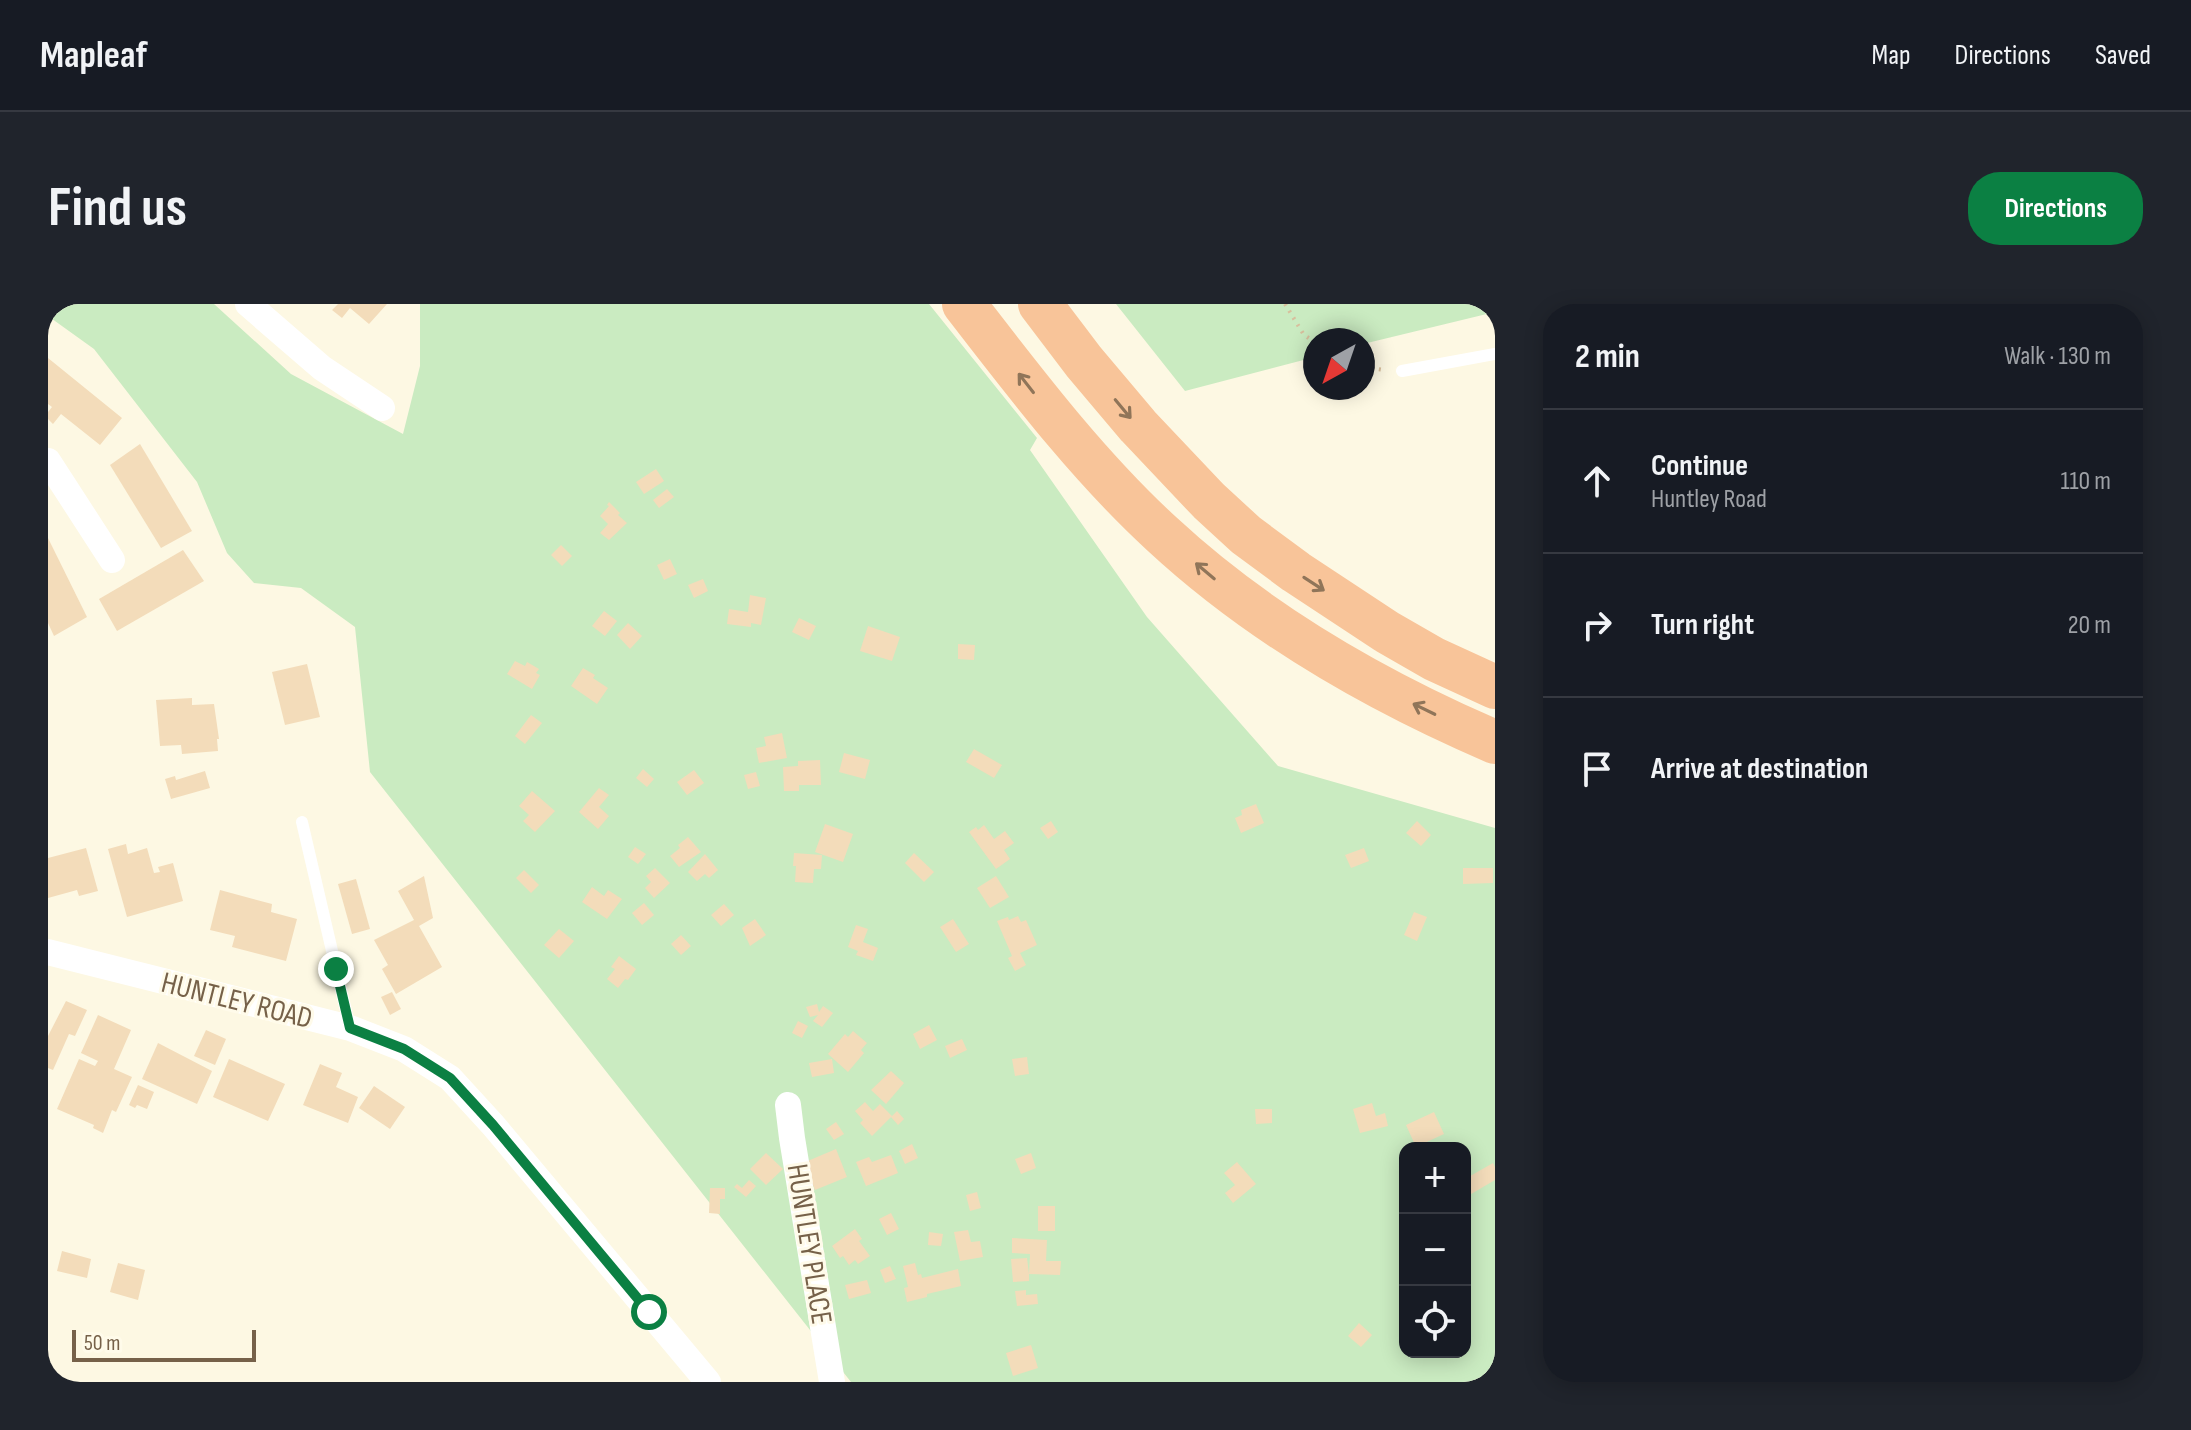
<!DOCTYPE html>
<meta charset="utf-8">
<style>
:root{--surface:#171b24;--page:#20242c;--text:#f1f3f6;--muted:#9ea1a6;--line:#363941;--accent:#0b8043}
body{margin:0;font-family:"Sofia Sans Condensed",sans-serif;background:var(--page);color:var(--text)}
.controls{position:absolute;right:24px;bottom:24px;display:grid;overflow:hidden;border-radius:16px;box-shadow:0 4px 20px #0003}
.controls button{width:72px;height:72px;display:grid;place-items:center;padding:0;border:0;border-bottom:2px solid var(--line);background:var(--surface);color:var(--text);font:40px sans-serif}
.compass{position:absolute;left:1255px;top:24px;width:72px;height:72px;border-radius:50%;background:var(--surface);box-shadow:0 4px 20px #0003;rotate:220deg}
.scale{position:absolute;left:24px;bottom:20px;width:184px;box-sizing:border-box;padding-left:8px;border:4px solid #766149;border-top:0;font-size:22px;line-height:28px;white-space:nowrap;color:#766149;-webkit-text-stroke:6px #fffbea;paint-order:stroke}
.stop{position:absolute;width:24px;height:24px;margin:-18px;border:6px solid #0b8043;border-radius:50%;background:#fff}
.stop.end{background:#0b8043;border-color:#fff;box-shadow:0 2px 8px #0008}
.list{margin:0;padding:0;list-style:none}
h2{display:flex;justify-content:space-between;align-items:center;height:104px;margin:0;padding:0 32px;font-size:34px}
h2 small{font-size:26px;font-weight:400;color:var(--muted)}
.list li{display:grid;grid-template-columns:52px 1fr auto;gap:24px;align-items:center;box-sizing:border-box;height:144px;padding:0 32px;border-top:2px solid var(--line)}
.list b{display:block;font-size:30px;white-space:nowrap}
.list p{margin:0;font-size:26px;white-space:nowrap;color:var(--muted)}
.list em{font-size:26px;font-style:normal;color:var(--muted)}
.icon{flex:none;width:44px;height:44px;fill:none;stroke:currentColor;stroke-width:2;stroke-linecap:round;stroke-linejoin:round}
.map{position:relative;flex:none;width:1447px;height:1078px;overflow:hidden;border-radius:32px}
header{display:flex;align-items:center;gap:48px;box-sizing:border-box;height:112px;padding:0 40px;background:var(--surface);border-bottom:2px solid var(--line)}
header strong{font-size:38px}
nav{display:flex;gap:44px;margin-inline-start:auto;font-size:28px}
.intro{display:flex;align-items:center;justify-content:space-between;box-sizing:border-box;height:192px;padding:0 48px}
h1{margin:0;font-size:56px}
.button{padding:20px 36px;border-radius:32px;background:var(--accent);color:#fff;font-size:28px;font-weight:700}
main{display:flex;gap:48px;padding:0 48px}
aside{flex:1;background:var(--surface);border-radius:32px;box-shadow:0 4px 20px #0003}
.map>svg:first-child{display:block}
.green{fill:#caebc1;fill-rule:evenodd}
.building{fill:#f3dcba}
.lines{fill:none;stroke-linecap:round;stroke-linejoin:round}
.path{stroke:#d8bf9d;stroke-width:4;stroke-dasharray:2 6;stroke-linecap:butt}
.lane{stroke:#fff;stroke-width:12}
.street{stroke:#fff;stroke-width:26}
.highway{stroke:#f8c499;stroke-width:44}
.oneway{stroke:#907559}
.route{stroke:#0b8043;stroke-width:10}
.labels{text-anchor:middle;stroke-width:6;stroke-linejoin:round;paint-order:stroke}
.street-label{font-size:30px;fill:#766149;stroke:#fffbea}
</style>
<header>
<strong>Mapleaf</strong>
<nav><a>Map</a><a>Directions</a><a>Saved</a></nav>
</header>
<div class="intro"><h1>Find us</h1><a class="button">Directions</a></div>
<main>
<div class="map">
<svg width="1447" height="1078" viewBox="0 0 1447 1078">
<rect width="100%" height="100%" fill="#fdf8e3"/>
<g class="green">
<path d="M0 0H166L243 70 355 130 372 62V0H881L989 134 982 146 1099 313 1230 462 1447 524V1078H803L322 468 307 323 253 284 206 279 179 249 149 178 46 45 0 12ZM1357 844H1417V1048H1357Z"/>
<polygon points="1068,0 1447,0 1447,8 1315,40 1315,36 1267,36 1267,53 1137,87"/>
</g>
<g class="building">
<polygon points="290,0 339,0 321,20 302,4 294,14 284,6"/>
<polygon points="0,54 74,114 52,141 13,110 5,120 0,115 0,108 4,103 0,100"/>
<polygon points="92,140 144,227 113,244 62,161"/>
<polygon points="608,165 616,177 596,190 588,178"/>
<polygon points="619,185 626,193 611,204 605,196"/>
<polygon points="561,198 572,209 570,211 579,219 561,236 552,229 560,220 552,212 561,202 559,201"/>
<polygon points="0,234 39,313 6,332 0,319"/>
<polygon points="513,241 524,252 514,262 503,251"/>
<polygon points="135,246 156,277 69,327 51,295"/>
<polygon points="622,255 629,270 616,276 609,261"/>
<polygon points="655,275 660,287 646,294 640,281"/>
<polygon points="702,291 718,294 713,321 703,319 703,323 679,320 681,305 700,308"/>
<polygon points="556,307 569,317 557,332 544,322"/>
<polygon points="751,314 768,322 761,336 744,328"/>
<polygon points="580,319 594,332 582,345 569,331"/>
<polygon points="820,322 852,333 844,357 812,347"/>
<polygon points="910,340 927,341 926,356 910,355"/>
<polygon points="467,357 477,362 479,358 491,365 488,369 492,371 484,385 459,370"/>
<polygon points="259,360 272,413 237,421 224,368"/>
<polygon points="535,364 547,371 545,374 560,384 549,400 523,382"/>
<polygon points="144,394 144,401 166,400 171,435 169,435 170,447 134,450 133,441 112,442 108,396"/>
<polygon points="483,411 494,419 477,440 467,432"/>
<polygon points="734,429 739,454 711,459 708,444 718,442 716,433"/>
<polygon points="926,445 954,461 946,474 918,458"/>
<polygon points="796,449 822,456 817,475 791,468"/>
<polygon points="772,456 773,481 751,481 751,487 736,487 735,463 750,462 750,457"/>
<polygon points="595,465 606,475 599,483 588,474"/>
<polygon points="646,466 656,479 639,491 629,478"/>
<polygon points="157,467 162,484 123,495 117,475 127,472 128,476"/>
<polygon points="708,468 712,482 700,485 696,471"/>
<polygon points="551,484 561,491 551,503 561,512 550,525 531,508"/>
<polygon points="484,487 507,507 487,528 475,517 481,511 471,502"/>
<polygon points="1208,500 1216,519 1193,529 1187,514 1194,511 1193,506"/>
<polygon points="1003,517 1010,528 1000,535 992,524"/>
<polygon points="1369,517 1383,531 1373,542 1358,529"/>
<polygon points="777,520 805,530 795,558 767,548"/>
<polygon points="936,521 946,535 957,527 966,539 956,546 962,555 948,565 921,528 928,523 930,526"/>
<polygon points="640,533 653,548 631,563 622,552 632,544 630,541"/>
<polygon points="78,540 80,550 99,544 106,569 112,568 110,563 125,559 135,597 79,613 60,545"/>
<polygon points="587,543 598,550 590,560 580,553"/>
<polygon points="38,544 50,587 31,592 29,586 0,594 0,554"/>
<polygon points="1316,544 1321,557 1303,564 1297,551"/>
<polygon points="746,549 774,551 773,565 766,565 765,579 747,578 748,562 745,562"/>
<polygon points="866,549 886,568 876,578 857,559"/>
<polygon points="657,550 670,566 661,574 657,570 649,577 640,568"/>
<polygon points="607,564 622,579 606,594 597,584 603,578 598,572"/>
<polygon points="1415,564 1445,564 1445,579 1415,580"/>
<polygon points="476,566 491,581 483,589 468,574"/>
<polygon points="376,572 385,614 371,622 394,663 348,690 334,665 340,661 326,636 366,616 350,587"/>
<polygon points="948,572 961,593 942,604 929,584"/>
<polygon points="308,575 322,625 304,630 290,580"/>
<polygon points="544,583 556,592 560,586 574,595 559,615 534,598"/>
<polygon points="172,586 224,600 223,608 249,615 238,657 184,643 187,632 162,626"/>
<polygon points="596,599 606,611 594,621 584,609"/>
<polygon points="676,600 686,611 673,622 663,611"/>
<polygon points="1366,608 1379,613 1369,637 1356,631"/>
<polygon points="970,612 973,618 978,616 989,641 972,649 978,661 967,667 960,654 964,652 949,617 960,613 961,616"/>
<polygon points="707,615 718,631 702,642 694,624"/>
<polygon points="905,615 921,640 908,648 892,623"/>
<polygon points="808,621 820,625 815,638 830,644 825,657 808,651 810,647 800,643"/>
<polygon points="511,625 526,637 511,654 496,641"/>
<polygon points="633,631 643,642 633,651 623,640"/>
<polygon points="571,652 588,665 580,676 577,675 570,684 559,675 567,665 563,663"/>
<polygon points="344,688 353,705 342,711 333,693"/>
<polygon points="18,697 39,706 27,732 21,730 5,766 0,764 0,732"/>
<polygon points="769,700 771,708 775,702 785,709 774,723 765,717 770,711 762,713 758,703"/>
<polygon points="50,711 83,726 66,765 84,773 68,808 64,806 55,829 45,824 46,821 9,805 31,755 47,762 50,757 33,749"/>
<polygon points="750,717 760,722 754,734 744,729"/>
<polygon points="881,721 889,736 872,745 865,730"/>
<polygon points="158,726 178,735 167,761 146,752"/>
<polygon points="805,727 819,739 813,746 816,749 800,768 780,750 797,730 800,733"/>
<polygon points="914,735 919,746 902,754 897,742"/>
<polygon points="110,739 164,767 149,800 94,775"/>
<polygon points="979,753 981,770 967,772 964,755"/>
<polygon points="181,755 237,780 220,817 165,793"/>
<polygon points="784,755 786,769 764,773 761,759"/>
<polygon points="272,760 294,769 288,783 310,793 300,819 255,801"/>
<polygon points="843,767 856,779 838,800 823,786"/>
<polygon points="90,781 106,788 99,805 89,801 87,804 81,801"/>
<polygon points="326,782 357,803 342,825 311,804"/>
<polygon points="817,798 825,807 832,800 844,812 843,813 849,807 856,815 850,821 843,813 824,832 812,819 815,816 807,807"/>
<polygon points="1324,799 1328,812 1337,809 1340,822 1312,829 1305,805"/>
<polygon points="1207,805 1224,805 1224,819 1208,820"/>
<polygon points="1386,808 1396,830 1368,843 1358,821"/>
<polygon points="788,818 796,830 786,836 778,825"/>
<polygon points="864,840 870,854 857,860 851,847"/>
<polygon points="788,845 799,873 767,886 755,859"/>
<polygon points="718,849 735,865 718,881 702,865"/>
<polygon points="983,849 988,864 973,870 967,855"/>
<polygon points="843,851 850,869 818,882 808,858 821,853 824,858"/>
<polygon points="1189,858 1208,880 1185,899 1177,889 1187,881 1176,869"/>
<polygon points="1445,859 1447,863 1447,876 1418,893 1417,875"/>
<polygon points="701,876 708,882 698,893 686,883 689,880 694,884"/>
<polygon points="662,884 677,884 677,895 672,895 672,910 661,909"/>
<polygon points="929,888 933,904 922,907 918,891"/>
<rect x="990" y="902" width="17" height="25"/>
<polygon points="843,909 851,925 839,931 831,915"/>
<polygon points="807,925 814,935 811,937 822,952 810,960 807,956 801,961 795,952 792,954 784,942"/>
<polygon points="920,926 923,938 932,937 935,953 912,957 906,928"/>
<polygon points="881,928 895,930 893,942 880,941"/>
<polygon points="964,934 999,936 998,957 1013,957 1012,971 981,970 981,977 965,978 963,955 979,954 981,970 982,950 964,949"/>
<polygon points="14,947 43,955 39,974 9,967"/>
<polygon points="70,959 97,966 90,996 62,988"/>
<polygon points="867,959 870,971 873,970 874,974 910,965 913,982 879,990 879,993 859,998 856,984 860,983 855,962"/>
<polygon points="842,962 848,975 837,979 832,966"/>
<polygon points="819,976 823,989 801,995 797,981"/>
<polygon points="978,986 978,991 989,990 990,1000 969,1002 967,987"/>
<polygon points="1311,1019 1324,1031 1313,1043 1300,1032"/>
<polygon points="983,1041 990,1064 965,1072 958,1049"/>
</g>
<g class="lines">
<g class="path">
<polyline points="1237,0 1256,31 1267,38"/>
<polyline points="1315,63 1336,66"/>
</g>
<g class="lane">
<polyline points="1354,67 1447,50"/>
<polyline points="254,518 302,724"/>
</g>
<g class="street">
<polyline points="200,0 274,64 334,104"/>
<polyline points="0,157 64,256"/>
<polyline points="0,648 302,724 356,745 402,774 445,821 660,1078"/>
<polyline points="740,801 744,834 784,1078"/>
</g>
<g class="highway">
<path d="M916 0C978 80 1039 161 1114 230 1211 320 1326 386 1447 438"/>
<polyline points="992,0 1036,58 1090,122 1161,197 1198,231 1248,268 1339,328 1386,355 1447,383"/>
</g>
</g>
<defs><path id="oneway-shaft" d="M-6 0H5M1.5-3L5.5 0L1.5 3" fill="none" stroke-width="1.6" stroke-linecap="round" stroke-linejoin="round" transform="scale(2)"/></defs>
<g class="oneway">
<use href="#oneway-shaft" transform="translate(978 79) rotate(-128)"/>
<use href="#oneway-shaft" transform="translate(1075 105) rotate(50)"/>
<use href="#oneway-shaft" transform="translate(1157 267) rotate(-140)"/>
<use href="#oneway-shaft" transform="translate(1266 280) rotate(33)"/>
<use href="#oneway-shaft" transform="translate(1376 405) rotate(-154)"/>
</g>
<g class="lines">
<polyline class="route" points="288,665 302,724 356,745 402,774 445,821 601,1008"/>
</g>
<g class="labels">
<g class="street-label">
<text transform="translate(189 696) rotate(14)" y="10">HUNTLEY ROAD</text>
<text transform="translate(762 940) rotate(81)" y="10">HUNTLEY PLACE</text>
</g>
</g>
</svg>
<div class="controls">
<button>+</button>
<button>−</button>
<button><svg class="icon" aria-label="locate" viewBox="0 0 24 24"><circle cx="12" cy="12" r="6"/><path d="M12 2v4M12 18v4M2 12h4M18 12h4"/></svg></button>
</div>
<svg class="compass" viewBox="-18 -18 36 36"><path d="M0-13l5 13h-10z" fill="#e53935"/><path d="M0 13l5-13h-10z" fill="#9ea1a6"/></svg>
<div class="scale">50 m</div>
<div class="stop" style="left:601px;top:1008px"></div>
<div class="stop end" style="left:288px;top:665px"></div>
</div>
<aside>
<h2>2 min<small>Walk · 130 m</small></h2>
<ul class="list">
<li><svg class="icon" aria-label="ahead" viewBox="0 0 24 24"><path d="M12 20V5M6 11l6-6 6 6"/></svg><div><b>Continue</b><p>Huntley Road</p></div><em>110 m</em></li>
<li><svg class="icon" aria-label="right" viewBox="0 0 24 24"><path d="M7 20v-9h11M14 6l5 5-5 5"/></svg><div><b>Turn right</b></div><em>20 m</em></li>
<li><svg class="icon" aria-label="arrive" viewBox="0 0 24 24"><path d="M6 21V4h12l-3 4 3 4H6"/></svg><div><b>Arrive at destination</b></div></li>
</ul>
</aside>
</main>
